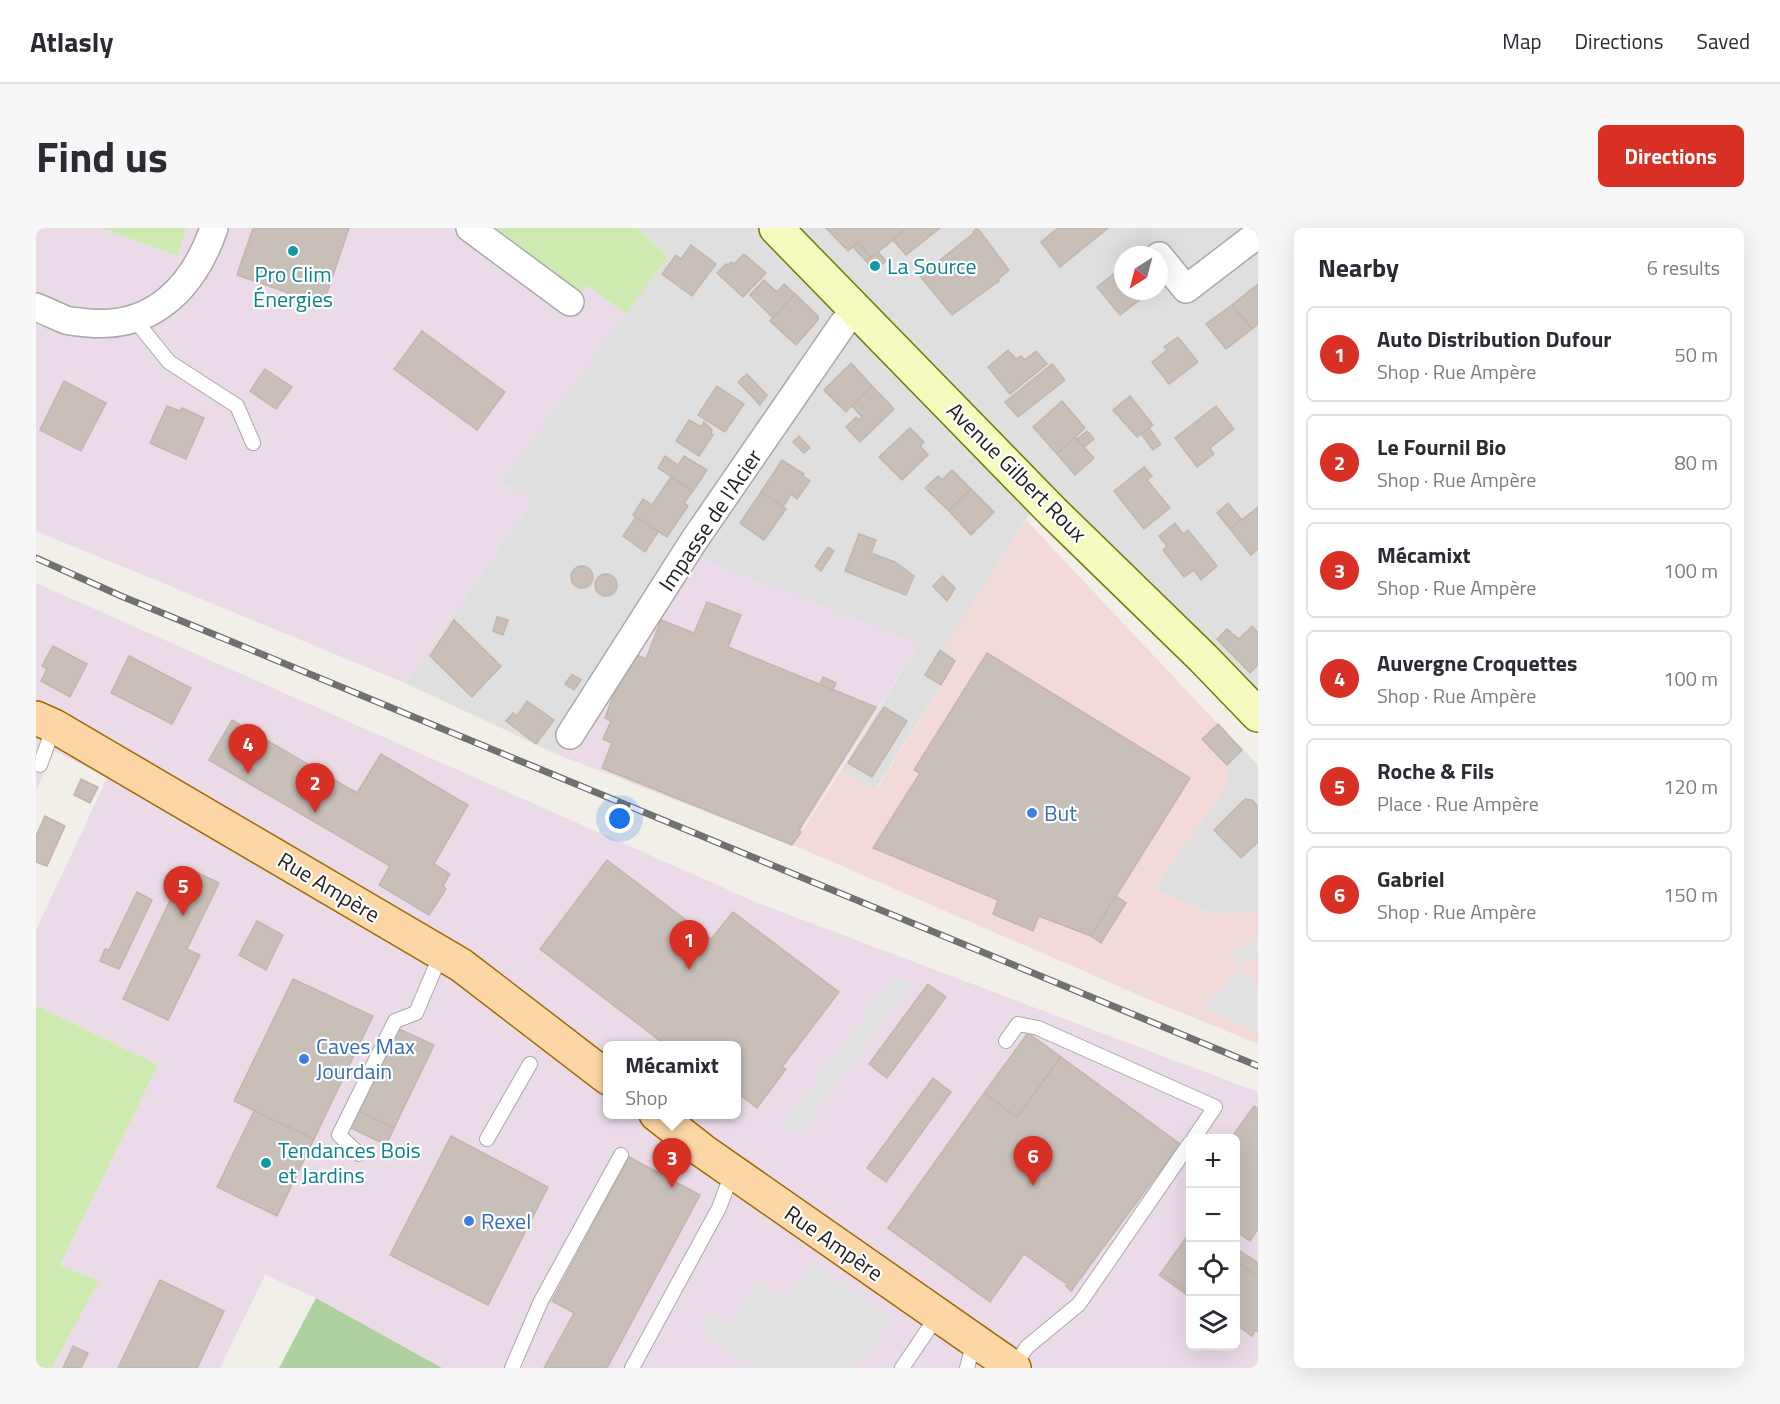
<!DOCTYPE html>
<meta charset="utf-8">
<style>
:root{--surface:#fff;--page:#f7f7f7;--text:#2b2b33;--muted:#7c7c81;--line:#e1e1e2;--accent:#d93025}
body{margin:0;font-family:"Titillium Web",sans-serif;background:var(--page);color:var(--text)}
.controls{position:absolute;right:18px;bottom:18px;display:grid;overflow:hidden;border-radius:9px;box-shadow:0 6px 24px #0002}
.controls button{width:54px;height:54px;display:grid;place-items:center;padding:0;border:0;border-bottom:2px solid var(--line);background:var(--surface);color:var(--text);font:30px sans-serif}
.compass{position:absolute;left:1078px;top:18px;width:54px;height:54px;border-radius:50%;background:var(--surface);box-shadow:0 6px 24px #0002;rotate:216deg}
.you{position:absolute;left:584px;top:591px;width:21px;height:21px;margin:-15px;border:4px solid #fff;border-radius:50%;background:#1a73e8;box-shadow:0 0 0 9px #1a73e833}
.badge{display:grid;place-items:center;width:39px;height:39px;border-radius:50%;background:var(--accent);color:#fff;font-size:20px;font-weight:700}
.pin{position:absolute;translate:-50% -50px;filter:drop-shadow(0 2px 3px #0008)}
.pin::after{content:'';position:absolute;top:32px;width:21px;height:18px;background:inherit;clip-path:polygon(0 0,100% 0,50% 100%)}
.popup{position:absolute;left:567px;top:813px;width:138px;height:78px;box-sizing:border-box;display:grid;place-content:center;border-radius:9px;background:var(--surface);filter:drop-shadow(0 2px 4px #0005);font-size:20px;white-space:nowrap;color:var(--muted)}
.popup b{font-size:22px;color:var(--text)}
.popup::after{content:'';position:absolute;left:50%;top:100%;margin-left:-12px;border:12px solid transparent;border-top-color:var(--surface)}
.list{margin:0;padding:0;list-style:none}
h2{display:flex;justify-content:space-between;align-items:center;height:78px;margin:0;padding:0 24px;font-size:26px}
h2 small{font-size:20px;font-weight:400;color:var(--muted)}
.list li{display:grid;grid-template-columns:39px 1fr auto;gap:18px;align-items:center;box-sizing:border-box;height:96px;margin:0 12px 12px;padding:0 12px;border:2px solid var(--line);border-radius:9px}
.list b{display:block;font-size:22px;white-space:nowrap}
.list p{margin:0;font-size:20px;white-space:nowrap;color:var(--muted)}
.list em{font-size:20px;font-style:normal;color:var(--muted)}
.icon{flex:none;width:33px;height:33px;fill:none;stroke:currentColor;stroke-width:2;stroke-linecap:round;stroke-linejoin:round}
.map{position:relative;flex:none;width:1222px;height:1140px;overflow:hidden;border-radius:9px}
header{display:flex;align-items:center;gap:36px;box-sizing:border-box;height:84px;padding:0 30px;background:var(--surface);border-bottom:2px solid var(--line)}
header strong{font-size:28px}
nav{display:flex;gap:33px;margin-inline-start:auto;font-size:21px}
.intro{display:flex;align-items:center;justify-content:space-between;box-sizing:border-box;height:144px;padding:0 36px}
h1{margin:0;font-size:42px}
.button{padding:15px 27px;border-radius:9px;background:var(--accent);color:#fff;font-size:21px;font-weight:700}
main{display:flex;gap:36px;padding:0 36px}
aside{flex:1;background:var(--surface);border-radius:9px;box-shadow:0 6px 24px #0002}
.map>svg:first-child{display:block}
.residential{fill:#e0dfdf;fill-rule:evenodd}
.commercial{fill:#f2dad9}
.industrial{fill:#ebdbe8;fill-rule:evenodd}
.grass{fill:#cdebb0}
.forest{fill:#add19e}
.parking{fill:#e2e2e2}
.building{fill:#c7bfb8;stroke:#c4b6ab;stroke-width:1.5}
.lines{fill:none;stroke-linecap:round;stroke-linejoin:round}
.lane-casing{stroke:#a9a9a9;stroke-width:16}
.street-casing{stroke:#a9a9a9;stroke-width:30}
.secondary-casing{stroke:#707d05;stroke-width:36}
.primary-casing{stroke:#a06b00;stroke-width:36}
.lane{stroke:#fff;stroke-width:14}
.street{stroke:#fff;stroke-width:27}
.secondary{stroke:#f7fabf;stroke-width:33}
.primary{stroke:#fcd6a4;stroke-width:33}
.rail-casing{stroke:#707070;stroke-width:7}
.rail{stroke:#fff;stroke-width:4.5;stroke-dasharray:14;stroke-linecap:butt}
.culture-dot{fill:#0f9aa8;stroke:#fff;stroke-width:2}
.shop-dot{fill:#3f7fe0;stroke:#fff;stroke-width:2}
.labels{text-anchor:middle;stroke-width:4.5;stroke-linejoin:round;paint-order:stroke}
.culture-label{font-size:22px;fill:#0d838f;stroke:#fff;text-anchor:start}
.street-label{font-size:22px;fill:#222;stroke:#fff}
.shop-label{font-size:22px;fill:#366cbe;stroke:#fff;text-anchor:start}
</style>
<header>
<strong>Atlasly</strong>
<nav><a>Map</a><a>Directions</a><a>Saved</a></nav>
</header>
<div class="intro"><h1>Find us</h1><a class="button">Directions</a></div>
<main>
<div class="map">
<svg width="1222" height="1140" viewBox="0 0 1222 1140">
<rect width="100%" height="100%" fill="#f2efe9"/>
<g class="residential">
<path d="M600 0H1222V487L1004 269 909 420 922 431 839 562 805 542 883 415 534 507 520 526 369 455 496 274 465 253 632 28ZM1087 27H1123V63H1087Z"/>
<polygon points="1182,496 1222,537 1222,680 1216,684 1177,686 1118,661 1192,556 1166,511"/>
</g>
<polygon class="commercial" points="990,292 1182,496 1167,511 1191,537 1192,556 1118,661 1177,686 1216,684 1222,680 1222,816 1112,771 757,617 805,542 840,562 922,431 908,420"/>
<g class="industrial">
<polygon points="0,0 66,0 141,28 151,0 459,0 544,64 551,56 590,86 465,253 496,274 369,455 0,303"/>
<polygon points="650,324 883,415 756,617 520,526"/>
<path d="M0 355 722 675 1222 864V1140H406L280 1070 229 1047 184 1140H16L63 1053 24 1037 122 837 0 777V702L71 550 19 523 0 563ZM572 818H700V886H572ZM1154 910H1200V1118H1154Z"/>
</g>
<g class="grass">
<polygon points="66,0 151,0 141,28"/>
<polygon points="459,0 600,0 632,28 590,86 551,57 545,64"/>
<polygon points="0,777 122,837 24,1037 63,1053 16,1140 0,1140"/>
</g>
<polygon class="forest" points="280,1070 406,1140 243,1140"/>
<g class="parking">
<polygon points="1222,708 1222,728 1205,738 1195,724"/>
<polygon points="1204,740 1222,759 1222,805 1167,780"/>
<polygon points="858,750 878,753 766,902 743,899"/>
<polygon points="776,1034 856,1090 846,1107 817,1140 717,1140 663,1103 674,1084 691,1097 721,1052 749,1073"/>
</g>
<g class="building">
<polygon points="217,0 313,0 287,77 201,47"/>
<polygon points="790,0 868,0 869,2 835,30 822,14 812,23"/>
<polygon points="871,0 904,0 870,27 857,12"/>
<polygon points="1022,0 1072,0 1024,39 1005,14"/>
<polygon points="940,1 943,2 973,42 962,51 963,53 916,87 884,48 938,5 937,4"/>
<polygon points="822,14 835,30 830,33 817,19"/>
<polygon points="655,17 680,36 656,68 626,46 640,27 645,31"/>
<polygon points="842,24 850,33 838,43 830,33"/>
<polygon points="708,26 730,45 707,69 681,45 690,36 692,37 695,34 698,36"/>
<polygon points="1084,41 1087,44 1087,63 1107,63 1110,67 1084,87 1061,59"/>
<polygon points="728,52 741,64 748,56 759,66 737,90 714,67"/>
<polygon points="1222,56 1222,96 1216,101 1196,77"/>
<polygon points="759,66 782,88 782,92 760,117 734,93"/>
<polygon points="1196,77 1216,101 1190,121 1170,96"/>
<polygon points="386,103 469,164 441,202 358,141"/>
<polygon points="1142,109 1162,134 1133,156 1116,134 1131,122 1128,119"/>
<polygon points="972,122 980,131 985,128 989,132 1000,123 1011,136 974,166 952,139"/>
<polygon points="815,135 836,158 810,184 788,162"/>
<polygon points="1016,136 1029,152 982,189 969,174"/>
<polygon points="229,141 256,159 240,181 214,163"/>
<polygon points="711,146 731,167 724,177 702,154"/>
<polygon points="28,153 70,175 45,223 4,202"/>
<polygon points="681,158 708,176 689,204 662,187"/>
<polygon points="836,158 858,181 824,214 810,199 820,189 823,192 826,189 816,178"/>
<polygon points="1094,168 1117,197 1101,209 1077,182"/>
<polygon points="1026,173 1049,200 1021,226 997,199"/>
<polygon points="131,178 144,183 146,180 168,190 150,231 114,215"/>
<polygon points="1180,178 1198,201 1174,220 1178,226 1161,239 1139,210"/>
<polygon points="653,192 665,199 668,194 676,202 675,205 677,207 663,228 640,213"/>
<polygon points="874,200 888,214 884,218 892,227 866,252 843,229"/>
<polygon points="1113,200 1125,216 1117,222 1105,206"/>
<polygon points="1051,203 1058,211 1048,219 1041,211"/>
<polygon points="763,208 774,220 768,225 757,214"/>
<polygon points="1039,209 1058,230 1039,247 1021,226"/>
<polygon points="629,228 642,237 648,228 671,242 657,263 622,240"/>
<polygon points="746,232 768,246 767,248 774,253 761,271 755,266 747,279 725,264"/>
<polygon points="1108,239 1116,248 1111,252 1134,280 1108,301 1078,263"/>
<polygon points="916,242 935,261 913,283 889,260 902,248 906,252"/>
<polygon points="635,249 657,263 648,275 652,278 631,309 597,287 607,271 616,277"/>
<polygon points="935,261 958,284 935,307 913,283"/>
<polygon points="725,264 750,281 728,312 704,295"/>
<polygon points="1192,275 1206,292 1194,301 1181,285"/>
<polygon points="1222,279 1222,321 1215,327 1194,301"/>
<polygon points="600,289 622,304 609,324 587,308"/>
<polygon points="1139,295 1147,306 1152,302 1181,338 1165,352 1158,342 1148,349 1127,322 1131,318 1123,308"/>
<polygon points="823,306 840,312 835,325 859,334 878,348 870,367 809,343"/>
<polygon points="792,319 798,323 785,343 779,338"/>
<circle cx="546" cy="349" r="11"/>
<circle cx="570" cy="357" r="11"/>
<polygon points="907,348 919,360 911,373 897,358"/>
<polygon points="671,374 705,387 692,419 840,479 763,602 765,604 756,617 566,540 576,515 567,511 575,493 569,490 584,449 599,426 610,431 625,392 658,405"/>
<polygon points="461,389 472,392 467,407 457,403"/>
<polygon points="418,392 465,438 436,469 394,428"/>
<polygon points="1216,398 1222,405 1222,437 1214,445 1181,411 1191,401 1203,411"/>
<polygon points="17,418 51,436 34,469 5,453 11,441 6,438"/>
<polygon points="904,422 919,433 905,457 889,447"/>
<polygon points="951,425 1154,550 1055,708 1003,688 997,703 957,686 962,672 837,620 884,545 878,542"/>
<polygon points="93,428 155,460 136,496 75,465"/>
<polygon points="536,446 545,452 538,462 529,456"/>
<polygon points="787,449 800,455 797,462 784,456"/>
<polygon points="491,473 518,492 500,516 470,493 477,485 481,488"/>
<polygon points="848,479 871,493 836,549 812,535"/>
<polygon points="196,492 321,565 345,526 432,577 398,636 414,646 407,658 410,661 393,687 343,657 354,638 173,532"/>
<polygon points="1182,496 1206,522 1191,537 1166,511"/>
<polygon points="45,551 62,559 54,575 38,567"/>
<polygon points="1209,571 1216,572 1222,579 1222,614 1205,630 1178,602"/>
<polygon points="9,588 29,598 11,638 0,634 0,608"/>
<polygon points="571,632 675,711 697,684 803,764 746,839 750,841 721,880 700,864 700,818 631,818 504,721"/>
<polygon points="150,639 183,655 151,721 164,727 132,792 87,771"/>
<polygon points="101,664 116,672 83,741 64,733 69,721 73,722"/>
<polygon points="1080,668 1090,675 1065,715 1055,708"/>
<polygon points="221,693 247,707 230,742 203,727"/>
<polygon points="257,751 337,788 278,911 198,873"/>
<polygon points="892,756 910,769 851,850 833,836"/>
<polygon points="361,800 398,817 358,900 322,883"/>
<polygon points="992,805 1025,829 981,889 948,865"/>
<polygon points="1025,829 1144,916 1035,1063 1030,1058 1032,1057 988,1026 954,1074 852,1000 948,865 981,889"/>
<polygon points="897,850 915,864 850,954 831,940"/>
<polygon points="1218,878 1222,881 1222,1001 1214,1013 1200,1003 1200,910 1195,910"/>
<polygon points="218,883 278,911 241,988 181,959"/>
<polygon points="323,883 358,900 350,917 315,900"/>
<polygon points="415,908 512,959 452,1077 354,1027"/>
<polygon points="593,929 664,967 571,1140 508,1140 538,1085 516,1073"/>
<polygon points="1154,1004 1154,1066 1125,1045"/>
<polygon points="1200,1020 1222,1035 1222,1049 1200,1033"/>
<polygon points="1200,1033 1222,1049 1222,1104 1219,1102 1216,1108 1200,1096"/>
<polygon points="1125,1045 1154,1066 1154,1069 1123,1047"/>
<polygon points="124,1052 188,1083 161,1140 82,1140"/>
<polygon points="37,1118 52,1125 45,1140 27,1140"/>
</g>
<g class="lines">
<defs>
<g id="lane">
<polyline points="99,92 133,134 201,178 217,215"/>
<polyline points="4,537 18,498"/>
<polyline points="970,813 982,796 1002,800 1179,879 1158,910"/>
<polyline points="451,911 494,836"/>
<polyline points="323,926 303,907 359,793 380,785 405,726"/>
<polyline points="977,1139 991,1119 1043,1076 1154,915"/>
<polyline points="476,1140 505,1073 585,927"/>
<polyline points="596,1140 683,980 697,943"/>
<polyline points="866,1140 902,1087"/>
<polyline points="931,1140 938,1113"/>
</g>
<g id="street">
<polyline points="434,0 534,74"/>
<polyline points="1123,28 1150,61 1222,6"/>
<path d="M0 79C10 83 20 88 30 92 37 94 45 94 53 95 118 101 158 58 178 0"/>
<polyline points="534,507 657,314 807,96 820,81"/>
</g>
<polyline id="secondary" points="740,0 1017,284 1167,430 1222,487"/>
<g id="primary">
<polyline points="0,490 18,498 425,737 572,850"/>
<polyline points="620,886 667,923 978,1140"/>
</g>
</defs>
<use href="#lane" class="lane-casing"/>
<use href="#street" class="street-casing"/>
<use href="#secondary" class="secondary-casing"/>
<use href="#primary" class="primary-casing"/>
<use href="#lane" class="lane"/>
<use href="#street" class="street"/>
<use href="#secondary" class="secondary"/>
<use href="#primary" class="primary"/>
<defs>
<polyline id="rail" points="0,330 85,368 1222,838"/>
</defs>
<use href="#rail" class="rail-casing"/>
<use href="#rail" class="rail"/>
</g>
<g class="culture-dot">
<circle cx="257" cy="23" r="6"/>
<circle cx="839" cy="38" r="6"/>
<circle cx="230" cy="935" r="6"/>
</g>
<g class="shop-dot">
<circle cx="996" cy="585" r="6"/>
<circle cx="268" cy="831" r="6"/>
<circle cx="433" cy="993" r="6"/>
</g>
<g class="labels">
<g class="culture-label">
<text x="851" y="46">La Source</text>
<text x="257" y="54" text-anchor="middle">Pro Clim<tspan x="257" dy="25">Énergies</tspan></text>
<text x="242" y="930">Tendances Bois<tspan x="242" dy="25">et Jardins</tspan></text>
</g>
<g class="street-label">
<text transform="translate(981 244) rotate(45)" y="8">Avenue Gilbert Roux</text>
<text transform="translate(674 292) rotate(-56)" y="8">Impasse de l'Acier</text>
<text transform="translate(293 659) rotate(31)" y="8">Rue Ampère</text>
<text transform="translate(798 1015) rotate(35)" y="8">Rue Ampère</text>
</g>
<g class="shop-label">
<text x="1008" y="593">But</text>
<text x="280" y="826">Caves Max<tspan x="280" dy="25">Jourdain</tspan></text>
<text x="445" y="1001">Rexel</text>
</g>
</g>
</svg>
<div class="controls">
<button>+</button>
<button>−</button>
<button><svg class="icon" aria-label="locate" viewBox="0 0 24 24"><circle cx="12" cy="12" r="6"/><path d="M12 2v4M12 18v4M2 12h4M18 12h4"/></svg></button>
<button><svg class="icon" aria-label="layers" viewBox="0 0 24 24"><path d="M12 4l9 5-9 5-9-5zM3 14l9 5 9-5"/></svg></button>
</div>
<svg class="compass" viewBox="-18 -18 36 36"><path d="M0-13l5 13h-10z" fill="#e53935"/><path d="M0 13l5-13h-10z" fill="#7c7c81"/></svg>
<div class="you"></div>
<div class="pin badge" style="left:653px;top:742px">1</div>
<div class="pin badge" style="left:279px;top:585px">2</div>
<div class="pin badge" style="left:636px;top:960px">3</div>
<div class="popup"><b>Mécamixt</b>Shop</div>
<div class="pin badge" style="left:212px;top:546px">4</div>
<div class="pin badge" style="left:147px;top:688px">5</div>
<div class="pin badge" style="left:997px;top:958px">6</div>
</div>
<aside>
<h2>Nearby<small>6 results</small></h2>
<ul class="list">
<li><span class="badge">1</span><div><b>Auto Distribution Dufour</b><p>Shop · Rue Ampère</p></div><em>50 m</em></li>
<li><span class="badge">2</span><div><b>Le Fournil Bio</b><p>Shop · Rue Ampère</p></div><em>80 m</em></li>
<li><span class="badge">3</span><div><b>Mécamixt</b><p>Shop · Rue Ampère</p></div><em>100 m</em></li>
<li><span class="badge">4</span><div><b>Auvergne Croquettes</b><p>Shop · Rue Ampère</p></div><em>100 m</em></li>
<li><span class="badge">5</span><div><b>Roche &amp; Fils</b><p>Place · Rue Ampère</p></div><em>120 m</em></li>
<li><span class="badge">6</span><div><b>Gabriel</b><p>Shop · Rue Ampère</p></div><em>150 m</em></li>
</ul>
</aside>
</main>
